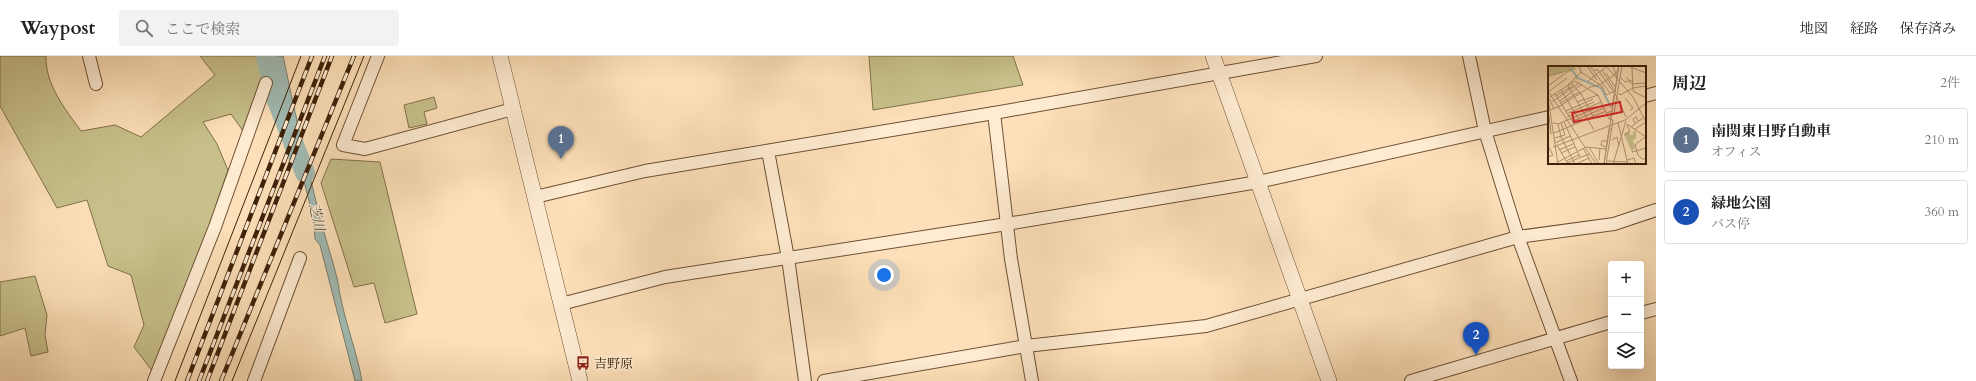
<!DOCTYPE html>
<html lang="ja">
<meta charset="utf-8">
<style>
:root{--surface:#fff;--page:#f2f2f2;--text:#202124;--muted:#757577;--line:#e0e0e0;--accent:#db2777}
body{margin:0;font-family:Cardo,"Noto Serif JP",serif;background:var(--page);color:var(--text)}
.controls{position:absolute;right:12px;bottom:12px;display:grid;overflow:hidden;border-radius:4px;box-shadow:0 4px 16px #0002}
.controls button{width:36px;height:36px;display:grid;place-items:center;padding:0;border:0;border-bottom:1px solid var(--line);background:var(--surface);color:var(--text);font:20px sans-serif}
.you{position:absolute;left:884px;top:219px;width:14px;height:14px;margin:-10px;border:3px solid #fff;border-radius:50%;background:#1a73e8;box-shadow:0 0 0 6px #1a73e833}
.badge{display:grid;place-items:center;width:26px;height:26px;border-radius:50%;background:var(--accent);color:#fff;font-size:13px;font-weight:700}
.pin{position:absolute;translate:-50% -33px;filter:drop-shadow(0 1px 2px #0008)}
.pin::after{content:'';position:absolute;top:21px;width:14px;height:12px;background:inherit;clip-path:polygon(0 0,100% 0,50% 100%)}
.list{margin:0;padding:0;list-style:none}
h2{display:flex;justify-content:space-between;align-items:center;height:52px;margin:0;padding:0 16px;font-size:17px}
h2 small{font-size:13px;font-weight:400;color:var(--muted)}
.list li{display:grid;grid-template-columns:26px 1fr auto;gap:12px;align-items:center;box-sizing:border-box;height:64px;margin:0 8px 8px;padding:0 8px;border:1px solid var(--line);border-radius:4px}
.list b{display:block;font-size:15px;white-space:nowrap}
.list p{margin:0;font-size:13px;white-space:nowrap;color:var(--muted)}
.list em{font-size:13px;font-style:normal;color:var(--muted)}
.icon{flex:none;width:22px;height:22px;fill:none;stroke:currentColor;stroke-width:2;stroke-linecap:round;stroke-linejoin:round}
.map{position:relative;flex:none;width:1656px;height:325px;overflow:hidden}
header{display:flex;align-items:center;gap:24px;box-sizing:border-box;height:56px;padding:0 20px;background:var(--surface);border-bottom:1px solid var(--line)}
header strong{font-size:19px}
nav{display:flex;gap:22px;margin-inline-start:auto;font-size:14px}
.search{width:280px;height:36px;background:var(--page);display:flex;align-items:center;gap:10px;box-sizing:border-box;padding:0 14px;border-radius:4px;color:var(--muted);font-size:15px}
main{display:flex}
aside{flex:1;background:var(--surface)}
.map>svg:first-child{display:block}
.green{fill:#c7c08a;stroke:#827049}
.water{fill:#a1bcb5;stroke:#797e70}
.lines{fill:none;stroke-linecap:round;stroke-linejoin:round}
.river{stroke:#a1bcb5;stroke-width:20}
.minor-casing{stroke:#6e5034;stroke-width:14}
.tertiary-casing{stroke:#6e5034;stroke-width:16}
.minor{stroke:#feebd2;stroke-width:12}
.tertiary{stroke:#feebd2;stroke-width:15}
.tram{stroke:#3e2008;stroke-width:1}
.rail-casing{stroke:#3e2008;stroke-width:4.5}
.rail{stroke:#feebd2;stroke-width:3;stroke-dasharray:9;stroke-linecap:butt}
.labels{text-anchor:middle;stroke-width:3;stroke-linejoin:round;paint-order:stroke}
.poi-label{font-size:13px;fill:#3e2008;stroke:#feebd2;text-anchor:start}
.water-label{font-size:14px;font-style:italic;fill:#5c4f3c;stroke:#feebd2}
.inset-river{fill:none;stroke:#a1bcb5;stroke-width:2}
.inset-road{fill:none;stroke:#b19372;stroke-width:1}
.view{fill:#d62828;fill-opacity:0.15;stroke:#d62828;stroke-width:2}
.inset-edge{fill:none;stroke:#3e2008;stroke-width:2}
</style>
<header>
<strong>Waypost</strong>
<div class="search"><svg class="icon" aria-label="search" viewBox="0 0 24 24"><circle cx="10" cy="10" r="6"/><path d="M15 15l6 6"/></svg>ここで検索</div>
<nav><a>地図</a><a>経路</a><a>保存済み</a></nav>
</header>
<main>
<div class="map">
<svg width="1656" height="325" viewBox="0 0 1656 325">
<rect width="100%" height="100%" fill="#fde0b9"/>
<filter id="stains"><feTurbulence type="fractalNoise" baseFrequency=".005" numOctaves="4"/><feColorMatrix values="0 0 0 0 .2 0 0 0 0 .09 0 0 0 0 .02 0 0 0 .5 -.17"/></filter>
<radialGradient id="worn" r=".72"><stop offset=".6" stop-color="#630" stop-opacity="0"/><stop offset="1" stop-color="#630" stop-opacity=".3"/></radialGradient>
<g class="green">
<path d="M0 0H46C45 28 65 53 81 75L115 69 141 81 215 19 200 0H260L268 35 243 75 231 58 203 66 217 88 228 114 201 194 153 316 134 291 144 269 131 219 108 210 87 144 57 152 0 50Z"/>
<polygon points="869,0 1013,0 1023,29 873,54"/>
<polygon points="434,41 437,52 424,56 427,68 409,72 404,49"/>
<polygon points="331,103 380,106 417,258 385,267 374,227 354,231 321,127"/>
<polygon points="35,220 47,259 45,279 48,296 31,300 25,272 0,280 0,226"/>
</g>
<path class="water" d="M273 0H283C294 53 306 105 319 158 324 179 332 201 337 222 339 229 339 236 341 243 347 272 357 297 362 325H355L320 189 315 183 313 161Z"/>
<g class="lines">
<polyline class="river" points="266,0 274,37 305,117"/>
<defs>
<g id="minor">
<polyline points="89,0 96,28"/>
<polyline points="378,0 343,89 365,93 513,53"/>
<polyline points="1469,0 1485,75 1518,181 1571,325"/>
<polyline points="1645,40 1656,37"/>
<polyline points="994,57 1011,203 1032,325"/>
<polyline points="768,95 788,202 805,325"/>
<polyline points="535,141 645,115 994,57 1316,0"/>
<polyline points="561,248 665,221 1007,168 1258,126 1549,61"/>
<polyline points="1641,257 1656,253"/>
<polyline points="154,325 215,171 266,27"/>
<polyline points="254,325 300,202"/>
<polyline points="824,325 1026,290 1206,270 1518,181 1614,168 1656,154"/>
<polyline points="1411,325 1611,266"/>
</g>
<g id="tertiary">
<polyline points="500,0 580,325"/>
<polyline points="1213,0 1329,325"/>
</g>
</defs>
<use href="#minor" class="minor-casing"/>
<use href="#tertiary" class="tertiary-casing"/>
<use href="#minor" class="minor"/>
<use href="#tertiary" class="tertiary"/>
<g class="tram">
<polyline points="175,325 301,0"/>
<polyline points="232,325 364,0"/>
</g>
<defs>
<g id="rail">
<polyline points="187,325 312,0"/>
<polyline points="199,325 325,0"/>
<polyline points="207,325 332,0"/>
<polyline points="221,325 354,0"/>
</g>
</defs>
<use href="#rail" class="rail-casing"/>
<use href="#rail" class="rail"/>
</g>
<defs>
<symbol id="bus-bare" viewBox="-9 -9 18 18"><path d="M-5-6H5V4H4V6H2V4H-2V6H-4V4H-5ZM-3.5-4V0h7V-4ZM-3.5 1.2v1.5H-2V1.2ZM2 1.2v1.5H3.5V1.2Z" fill="#8f2418" stroke="#feebd2" stroke-width="2.5" paint-order="stroke"/></symbol>
</defs>
<g fill-rule="evenodd">
<use href="#bus-bare" x="573" y="297" width="20" height="20"/>
</g>
<g class="labels">
<g class="poi-label">
<text x="594" y="312">吉野原</text>
</g>
<g class="water-label">
<text transform="translate(317 161) rotate(77)" y="5">芝川</text>
</g>
</g>
<g transform="translate(1548 10)">
<rect width="98" height="98" fill="#fde0b9"/>
<path d="M0 0H22L24 3 27 1 28 4H24L31 13 28 14 25 6 20 5 0 10ZM82 64 80 67 83 69 86 68 84 66 88 65V73L85 74 87 81 84 86 76 68Z" fill="#c7c08a"/>
<path class="inset-river" d="M21 0 30 12 53 22 63 41"/>
<path class="inset-road" d="M31 0 33 6 54 20 58 29 67 25M39 0 49 14M42 0 62 27M58 0 85 31 98 56M80 0 98 7M84 2 85 25 98 32M46 4H50L69 31 78 51M54 4 66 24M58 7 67 21M1 10 15 6M72 11 77 16 85 14M78 11 84 18 98 17M40 15 58 1M24 18 33 28 45 50M0 20 27 0M20 20 46 64M17 22 33 6M85 22 98 20M13 24 32 55M0 25 48 98M0 26 19 12M71 27 72 29 85 22M7 28 26 58M8 30 26 19M2 31 27 15 50 29 61 53 65 54 58 98M0 32 10 98M1 32 6 43M77 32 85 42 82 44M12 35 34 18M4 36 31 17M29 36 50 29M13 37 31 26M64 42 69 12 65 0M2 44 12 40 42 21 51 19 68 8 71 0M18 45 45 33M20 47 46 36M59 47 64 45 62 53M66 47 74 0M1 50 3 68M19 51 53 36M25 55 56 42M16 56 32 91M5 57 10 58 55 39M70 57 80 98M87 57 85 53 88 51 90 55M10 58 13 71 27 98M79 58 98 71M83 61 95 52M87 63 98 56M6 67 58 45M76 69 82 66 79 59M97 71 87 79 90 89 94 93H98M7 72 17 69 13 57M64 74 69 71 71 80M7 77 22 70M9 79 20 98M0 80 5 89 0 91M5 81 77 54 98 37M41 81 51 98M58 81 53 79 54 75H59M35 82 44 98M11 84 25 78M84 86 98 82M13 87 27 81M51 94 52 82M79 94 86 92 88 98M18 95 31 89M59 95 80 96M10 96 38 81 58 83M19 97 41 88M28 98 41 92M56 98 61 63H63M56 98 71 0M65 98 78 55"/>
<path class="view" d="M72 36 74 46 26 56 24 47Z"/>
<rect width="98" height="98" class="inset-edge"/>
</g>
<rect width="100%" height="100%" filter="url(#stains)"/>
<rect width="100%" height="100%" fill="url(#worn)"/>
</svg>
<div class="controls">
<button>+</button>
<button>−</button>
<button><svg class="icon" aria-label="layers" viewBox="0 0 24 24"><path d="M12 4l9 5-9 5-9-5zM3 14l9 5 9-5"/></svg></button>
</div>
<div class="you"></div>
<div class="pin badge" style="left:561px;top:103px;background:#5c6f8a">1</div>
<div class="pin badge" style="left:1476px;top:299px;background:#1a4fb4">2</div>
</div>
<aside>
<h2>周辺<small>2件</small></h2>
<ul class="list">
<li><span class="badge" style="background:#5c6f8a">1</span><div><b>南関東日野自動車</b><p>オフィス</p></div><em>210 m</em></li>
<li><span class="badge" style="background:#1a4fb4">2</span><div><b>緑地公園</b><p>バス停</p></div><em>360 m</em></li>
</ul>
</aside>
</main>
